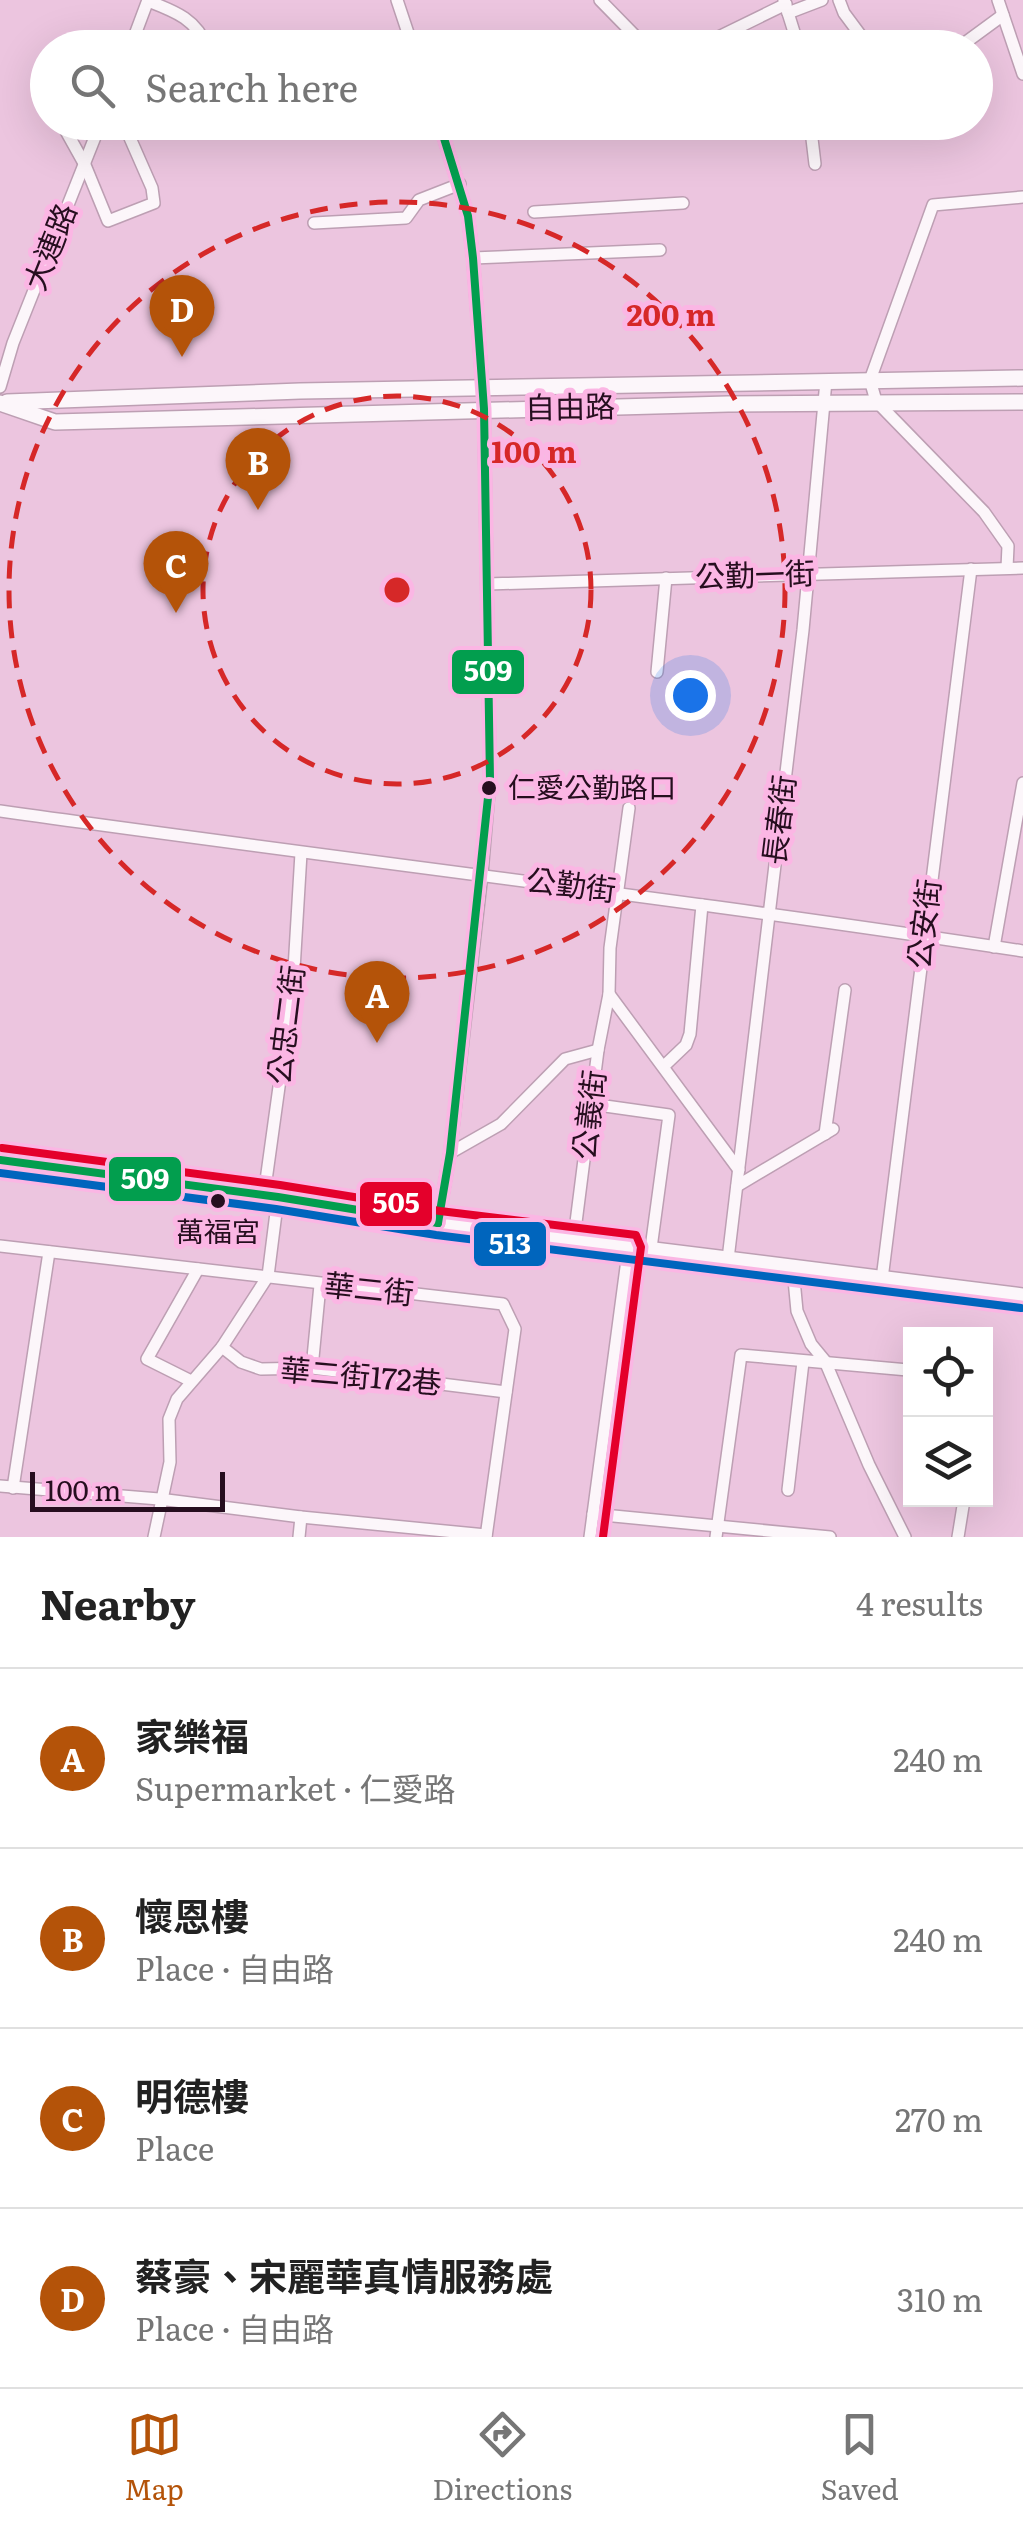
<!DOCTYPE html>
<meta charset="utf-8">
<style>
:root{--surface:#fff;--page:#f2f2f2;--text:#222;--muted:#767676;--line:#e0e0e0;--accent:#b45309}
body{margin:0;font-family:Literata,"Noto Sans TC",serif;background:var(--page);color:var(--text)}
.controls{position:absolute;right:30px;bottom:30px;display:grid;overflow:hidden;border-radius:0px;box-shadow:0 10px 40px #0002}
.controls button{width:90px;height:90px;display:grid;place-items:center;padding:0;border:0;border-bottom:2px solid var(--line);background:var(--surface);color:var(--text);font:50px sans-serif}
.scale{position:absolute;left:30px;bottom:25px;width:195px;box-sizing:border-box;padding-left:10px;border:5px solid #260e1f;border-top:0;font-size:28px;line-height:35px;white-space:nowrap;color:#260e1f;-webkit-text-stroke:8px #fbb6e4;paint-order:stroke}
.you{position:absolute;left:690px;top:695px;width:35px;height:35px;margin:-25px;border:8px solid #fff;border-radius:50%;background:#1a73e8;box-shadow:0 0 0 15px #1a73e833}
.badge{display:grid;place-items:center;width:65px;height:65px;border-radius:50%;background:var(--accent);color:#fff;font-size:32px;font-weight:700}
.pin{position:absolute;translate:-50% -82px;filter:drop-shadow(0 2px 5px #0008)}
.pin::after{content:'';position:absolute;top:52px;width:35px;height:30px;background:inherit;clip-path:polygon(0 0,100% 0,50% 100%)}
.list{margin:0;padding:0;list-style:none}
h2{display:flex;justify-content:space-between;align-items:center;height:130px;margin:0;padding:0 40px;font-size:42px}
h2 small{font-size:32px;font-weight:400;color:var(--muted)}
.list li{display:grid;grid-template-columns:65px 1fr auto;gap:30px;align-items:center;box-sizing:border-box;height:180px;padding:0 40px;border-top:2px solid var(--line)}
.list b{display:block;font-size:38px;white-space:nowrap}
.list p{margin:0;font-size:32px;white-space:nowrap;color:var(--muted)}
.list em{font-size:32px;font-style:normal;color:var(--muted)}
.icon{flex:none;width:55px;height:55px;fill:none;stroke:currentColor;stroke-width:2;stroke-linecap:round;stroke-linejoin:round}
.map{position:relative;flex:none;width:1023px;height:1537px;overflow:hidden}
.search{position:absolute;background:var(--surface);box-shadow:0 10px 40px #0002;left:30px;right:30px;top:30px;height:110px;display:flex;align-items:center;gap:25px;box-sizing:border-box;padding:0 35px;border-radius:55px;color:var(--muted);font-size:38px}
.sheet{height:850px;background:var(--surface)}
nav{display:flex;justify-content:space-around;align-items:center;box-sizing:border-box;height:140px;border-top:2px solid var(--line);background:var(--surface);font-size:28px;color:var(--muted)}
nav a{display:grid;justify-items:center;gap:5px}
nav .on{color:var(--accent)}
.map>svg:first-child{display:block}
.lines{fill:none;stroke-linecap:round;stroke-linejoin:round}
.street-casing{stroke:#bd9fb3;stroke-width:14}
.secondary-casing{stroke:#bd9fb3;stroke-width:18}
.street{stroke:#fcf6fa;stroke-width:11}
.secondary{stroke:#fcf6fa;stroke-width:15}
.bus-1-casing{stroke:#fbb6e4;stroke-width:15}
.bus-2-casing{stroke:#fbb6e4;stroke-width:15}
.bus-3-casing{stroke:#fbb6e4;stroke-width:15}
.bus-1{stroke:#029e4e;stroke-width:8}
.bus-2{stroke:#0065bd;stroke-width:8}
.bus-3{stroke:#e4002b;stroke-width:8}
.ring{fill:none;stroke:#d62828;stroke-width:5;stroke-dasharray:18 12}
.bus-dot{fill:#260e1f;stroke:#fbb6e4;stroke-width:4}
.labels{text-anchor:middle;stroke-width:10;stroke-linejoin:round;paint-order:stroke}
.bus-label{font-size:28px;fill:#260e1f;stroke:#fbb6e4;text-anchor:start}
.street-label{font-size:30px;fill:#260e1f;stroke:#fbb6e4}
.centre{fill:#d62828;stroke:#fbb6e4;stroke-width:5}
.ring-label{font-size:30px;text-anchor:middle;font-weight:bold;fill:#d62828;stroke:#fbb6e4;stroke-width:10;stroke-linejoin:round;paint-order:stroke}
.line-badge{stroke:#fbb6e4;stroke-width:4}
.badge-label{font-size:28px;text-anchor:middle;font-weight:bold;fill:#fff}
</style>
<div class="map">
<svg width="1023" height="1537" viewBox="0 0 1023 1537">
<rect width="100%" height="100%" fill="#ecc5df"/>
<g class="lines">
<defs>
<g id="street">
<polyline points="397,0 413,48"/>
<polyline points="600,0 647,48"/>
<polyline points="784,0 799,48"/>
<polyline points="839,0 844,13 870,48"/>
<polyline points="998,0 1023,74"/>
<path d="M148 1C174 11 197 19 207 48"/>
<polyline points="788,13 822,0"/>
<polyline points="130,48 148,0"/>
<polyline points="696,48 786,4"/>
<polyline points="958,48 1003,15"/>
<polyline points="61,122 85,165 108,221 154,203 152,188 123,122"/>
<polyline points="810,122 815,164"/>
<polyline points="441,127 455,122"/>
<polyline points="534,212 683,203"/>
<polyline points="314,223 406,218 419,200 460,184"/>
<polyline points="473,258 660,250"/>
<polyline points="0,387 13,343 101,122"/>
<polyline points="1007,568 1008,546 984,512 876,401 870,380 933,205 1023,197"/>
<polyline points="488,584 1023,568"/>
<polyline points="657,672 666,578"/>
<path d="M0 811C341 859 683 899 1023 951"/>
<polyline points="994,947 1023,783"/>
<polyline points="609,994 739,1170"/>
<polyline points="664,1066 686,1045 690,1034 702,905"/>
<polyline points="591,1104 669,1115 651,1248"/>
<polyline points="825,1134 845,990"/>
<polyline points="450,1153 501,1124 565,1059 598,1050"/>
<polyline points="737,1186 833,1129"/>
<polyline points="264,1195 293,986 301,853"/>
<polyline points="438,1223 450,1153 482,874 490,779 484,409 473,258 468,216 439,122"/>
<polyline points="574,1238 598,1050 609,994 610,948 629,808"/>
<polyline points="0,1246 503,1304 515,1329 486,1537"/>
<polyline points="728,1259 803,630 826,381"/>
<polyline points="793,1269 797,1311 811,1344 825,1361 869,1465 905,1537"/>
<polyline points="882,1279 971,569"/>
<polyline points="222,1347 241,1362 261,1369 312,1368 506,1392"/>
<polyline points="312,1368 320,1285"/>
<polyline points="191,1381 147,1359 198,1269"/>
<polyline points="0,1486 159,1499 301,1517 486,1535"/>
<polyline points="13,1488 49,1252"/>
<polyline points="788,1490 803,1362"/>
<polyline points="593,1514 830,1537"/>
<polyline points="154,1537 170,1462 169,1419 177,1399 222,1347 268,1276 278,1197"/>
<polyline points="299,1537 301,1517"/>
<polyline points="590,1537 629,1245"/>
<polyline points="716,1537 741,1355 908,1370"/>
<polyline points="958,1537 964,1500"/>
</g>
<g id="secondary">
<polyline points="7,402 300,391 1023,378"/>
<polyline points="0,403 55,422 728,404 1023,402"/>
<polyline points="0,1160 278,1197 438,1223 1023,1296"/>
</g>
</defs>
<use href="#street" class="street-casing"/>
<use href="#secondary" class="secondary-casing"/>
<use href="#street" class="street"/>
<use href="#secondary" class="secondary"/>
<defs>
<g id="bus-1">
<polyline points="0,1160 278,1197 438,1223"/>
<polyline points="438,1223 450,1153 490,779 484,409 473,258 468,216 439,122"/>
</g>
<polyline id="bus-2" points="0,1173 276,1209 436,1235 1021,1308"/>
<polyline id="bus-3" points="2,1148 280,1185 440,1211 636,1235 641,1247 603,1537"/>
</defs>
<use href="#bus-1" class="bus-1-casing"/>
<use href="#bus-2" class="bus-2-casing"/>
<use href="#bus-3" class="bus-3-casing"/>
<use href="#bus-1" class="bus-1"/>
<use href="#bus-2" class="bus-2"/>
<use href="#bus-3" class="bus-3"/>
</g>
<g class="ring">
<circle cx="397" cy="590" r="194"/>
<circle cx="397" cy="590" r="388"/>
</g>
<g class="bus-dot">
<circle cx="489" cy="788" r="9"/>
<circle cx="218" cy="1201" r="9"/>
</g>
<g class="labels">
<g class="bus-label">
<text x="508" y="798">仁愛公勤路口</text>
<text x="218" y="1242" text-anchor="middle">萬福宮</text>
</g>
<g class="street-label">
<text transform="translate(51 247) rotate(-68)" y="10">大連路</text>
<text transform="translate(570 408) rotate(-1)" y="10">自由路</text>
<text transform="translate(755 576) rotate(-2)" y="10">公勤一街</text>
<text transform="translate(780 820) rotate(-83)" y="10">長春街</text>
<text transform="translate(571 886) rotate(7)" y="10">公勤街</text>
<text transform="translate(925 924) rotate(-83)" y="10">公安街</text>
<text transform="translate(287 1025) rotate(-83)" y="10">公忠二街</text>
<text transform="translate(590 1115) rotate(-83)" y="10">公義街</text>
<text transform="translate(369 1290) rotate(6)" y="10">華二街</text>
<text transform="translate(361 1377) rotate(5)" y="10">華二街172巷</text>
</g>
</g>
<circle cx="397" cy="590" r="15" class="centre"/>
<g class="ring-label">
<text x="671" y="326">200 m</text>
<text x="534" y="463">100 m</text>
</g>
<g class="line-badge">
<rect x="450" y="648" width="76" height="48" rx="10" fill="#029e4e"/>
<rect x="107" y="1155" width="76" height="48" rx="10" fill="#029e4e"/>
<rect x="358" y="1180" width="76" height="48" rx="10" fill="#e4002b"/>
<rect x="472" y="1220" width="76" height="48" rx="10" fill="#0065bd"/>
</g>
<g class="badge-label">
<text x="488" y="681">509</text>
<text x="145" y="1189">509</text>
<text x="396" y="1213">505</text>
<text x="510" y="1254">513</text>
</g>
</svg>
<div class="controls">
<button><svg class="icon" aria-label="locate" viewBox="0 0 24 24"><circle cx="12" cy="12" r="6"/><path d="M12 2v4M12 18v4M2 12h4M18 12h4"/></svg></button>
<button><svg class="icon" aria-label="layers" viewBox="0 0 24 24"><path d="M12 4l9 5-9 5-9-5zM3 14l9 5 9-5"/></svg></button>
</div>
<div class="scale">100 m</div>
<div class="you"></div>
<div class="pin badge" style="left:377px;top:1043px">A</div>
<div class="pin badge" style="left:258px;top:510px">B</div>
<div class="pin badge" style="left:176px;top:613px">C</div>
<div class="pin badge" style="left:182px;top:357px">D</div>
<div class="search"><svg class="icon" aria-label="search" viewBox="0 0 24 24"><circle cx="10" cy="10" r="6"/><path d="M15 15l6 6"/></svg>Search here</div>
</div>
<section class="sheet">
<h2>Nearby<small>4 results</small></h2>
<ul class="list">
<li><span class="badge">A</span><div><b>家樂福</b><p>Supermarket · 仁愛路</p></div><em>240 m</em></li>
<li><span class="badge">B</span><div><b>懷恩樓</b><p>Place · 自由路</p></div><em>240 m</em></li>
<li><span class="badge">C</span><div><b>明德樓</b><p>Place</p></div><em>270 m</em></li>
<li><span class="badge">D</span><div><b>蔡豪、宋麗華真情服務處</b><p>Place · 自由路</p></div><em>310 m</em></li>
</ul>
</section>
<nav>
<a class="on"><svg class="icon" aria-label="map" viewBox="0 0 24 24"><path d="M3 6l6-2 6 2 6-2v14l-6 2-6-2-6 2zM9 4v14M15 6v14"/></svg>Map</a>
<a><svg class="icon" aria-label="directions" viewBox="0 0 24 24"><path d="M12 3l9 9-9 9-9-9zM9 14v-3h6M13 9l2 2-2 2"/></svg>Directions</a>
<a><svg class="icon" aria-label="saved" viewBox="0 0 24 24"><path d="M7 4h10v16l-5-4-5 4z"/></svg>Saved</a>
</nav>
